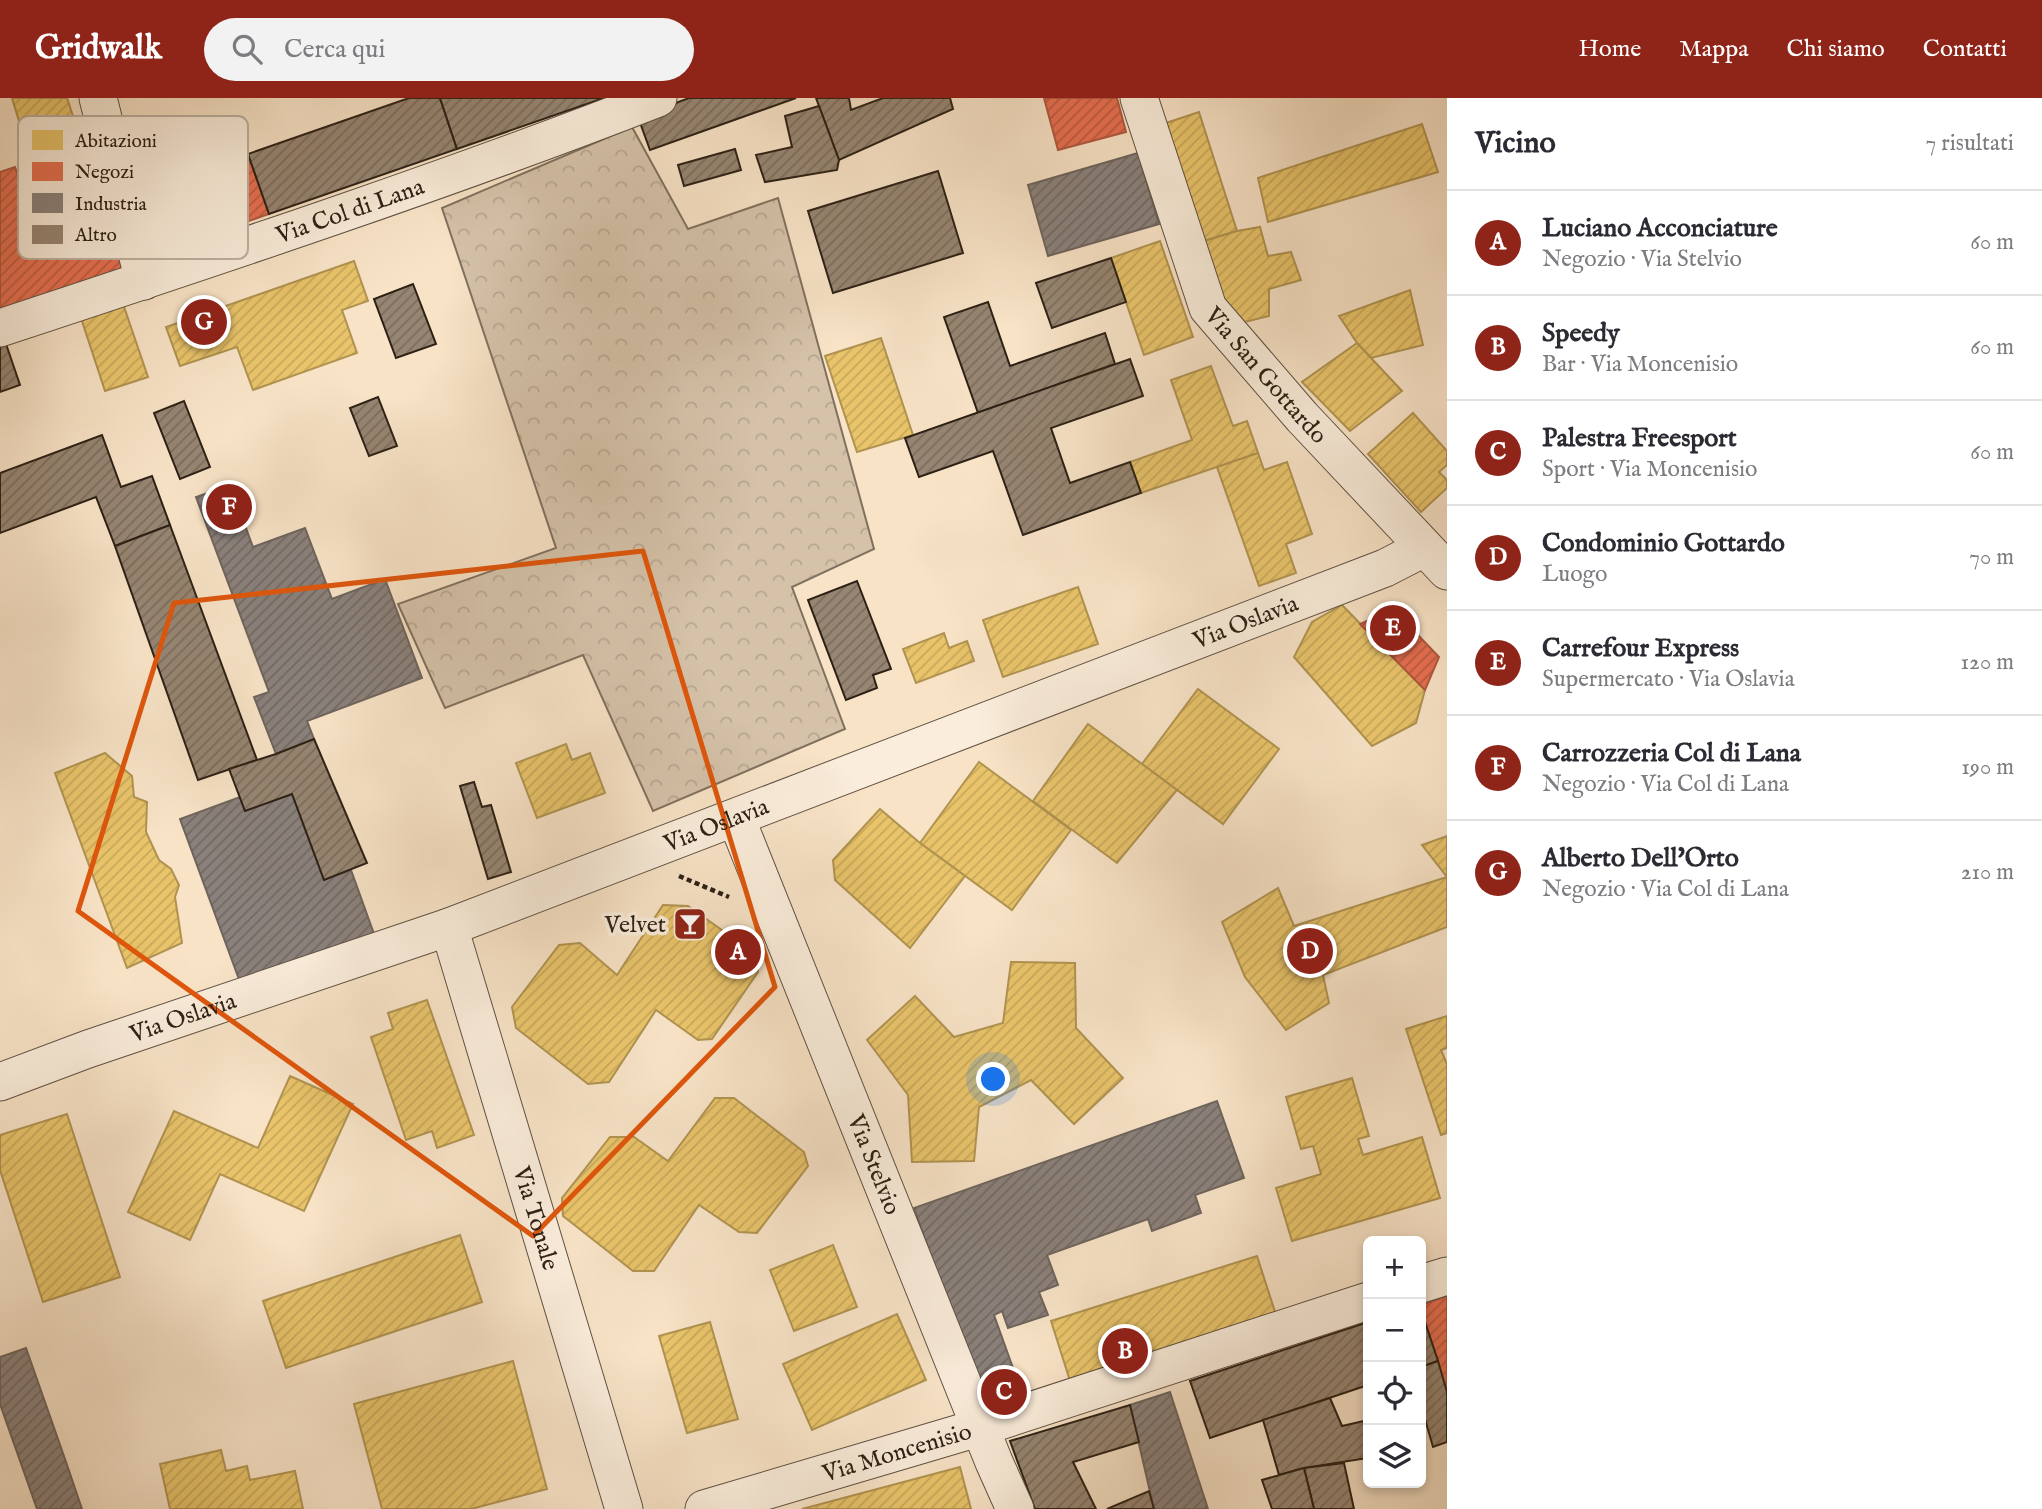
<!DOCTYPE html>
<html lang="it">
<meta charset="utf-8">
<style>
:root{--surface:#fff;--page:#f2f2f3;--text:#2b2b33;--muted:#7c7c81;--line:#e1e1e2;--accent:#8f2418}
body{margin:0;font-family:"IM FELL English",serif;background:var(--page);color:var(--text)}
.controls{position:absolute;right:21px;bottom:21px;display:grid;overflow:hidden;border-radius:10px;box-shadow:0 4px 10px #0003}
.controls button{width:63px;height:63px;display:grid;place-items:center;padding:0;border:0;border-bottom:2px solid var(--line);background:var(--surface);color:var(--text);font:35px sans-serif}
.you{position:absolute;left:994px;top:982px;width:24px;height:24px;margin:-18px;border:5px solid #fff;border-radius:50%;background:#1a73e8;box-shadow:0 0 0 10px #1a73e833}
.badge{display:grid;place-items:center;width:46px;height:46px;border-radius:50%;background:var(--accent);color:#fff;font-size:23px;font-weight:700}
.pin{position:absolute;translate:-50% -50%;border:4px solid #fff;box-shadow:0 2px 7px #0006}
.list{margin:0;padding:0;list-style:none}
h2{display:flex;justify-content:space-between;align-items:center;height:91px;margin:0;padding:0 28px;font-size:30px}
h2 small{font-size:23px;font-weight:400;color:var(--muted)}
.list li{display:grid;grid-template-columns:46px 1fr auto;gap:21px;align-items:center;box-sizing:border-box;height:105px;padding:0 28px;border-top:2px solid var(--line)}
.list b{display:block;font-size:26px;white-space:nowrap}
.list p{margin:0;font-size:23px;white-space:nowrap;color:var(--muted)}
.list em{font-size:23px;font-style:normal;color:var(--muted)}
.icon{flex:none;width:38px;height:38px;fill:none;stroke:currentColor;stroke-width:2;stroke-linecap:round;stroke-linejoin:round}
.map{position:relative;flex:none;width:1447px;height:1411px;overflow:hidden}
header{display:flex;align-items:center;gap:42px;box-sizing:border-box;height:98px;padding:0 35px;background:var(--accent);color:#fff}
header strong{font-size:33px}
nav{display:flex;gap:38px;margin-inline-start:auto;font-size:24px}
.search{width:490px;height:63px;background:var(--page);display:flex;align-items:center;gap:18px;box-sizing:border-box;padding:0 24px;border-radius:38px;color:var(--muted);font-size:26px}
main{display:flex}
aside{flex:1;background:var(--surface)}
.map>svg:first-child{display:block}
.forest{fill:url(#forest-crowns);stroke:#80715f;stroke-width:2}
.homes{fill:url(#homes-hatch);stroke:#b09350;stroke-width:2}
.shops{fill:url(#shops-hatch);stroke:#af573f;stroke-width:2}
.industry{fill:url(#industry-hatch);stroke:#6e645d;stroke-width:2}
.building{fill:url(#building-hatch);stroke:#2c2015;stroke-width:2}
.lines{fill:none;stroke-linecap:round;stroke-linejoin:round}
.minor-casing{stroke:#5f5142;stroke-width:39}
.path{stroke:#2c2015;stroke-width:4.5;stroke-dasharray:5 3.5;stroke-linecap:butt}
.minor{stroke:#faeddb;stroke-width:37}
.marked{fill:none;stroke:#df560c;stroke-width:5;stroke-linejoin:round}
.labels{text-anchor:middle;stroke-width:7;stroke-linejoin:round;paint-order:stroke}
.street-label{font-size:24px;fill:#2c2015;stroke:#faeddb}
.poi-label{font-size:24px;fill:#2c2015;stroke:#faeddb;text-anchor:end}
.key{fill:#faeddb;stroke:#bcb0a0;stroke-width:2}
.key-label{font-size:19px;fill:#2c2015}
</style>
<header>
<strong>Gridwalk</strong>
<div class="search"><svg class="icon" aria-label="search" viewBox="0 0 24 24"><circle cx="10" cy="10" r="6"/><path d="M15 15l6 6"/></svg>Cerca qui</div>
<nav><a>Home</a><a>Mappa</a><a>Chi siamo</a><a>Contatti</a></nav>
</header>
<main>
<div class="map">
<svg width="1447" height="1411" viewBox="0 0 1447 1411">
<defs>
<pattern id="forest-crowns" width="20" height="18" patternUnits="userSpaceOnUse" patternTransform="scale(1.75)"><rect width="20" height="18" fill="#d5c2a9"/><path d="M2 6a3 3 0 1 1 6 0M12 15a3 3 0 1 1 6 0" fill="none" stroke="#b7a691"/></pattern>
<pattern id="homes-hatch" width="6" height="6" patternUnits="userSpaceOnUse" patternTransform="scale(1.75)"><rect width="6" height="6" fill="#e9c46a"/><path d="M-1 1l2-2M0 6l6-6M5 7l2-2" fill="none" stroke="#c8a85b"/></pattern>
<pattern id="shops-hatch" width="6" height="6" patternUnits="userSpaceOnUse" patternTransform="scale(1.75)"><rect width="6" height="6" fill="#e76f51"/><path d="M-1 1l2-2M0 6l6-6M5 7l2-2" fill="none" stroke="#bb5b42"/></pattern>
<pattern id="industry-hatch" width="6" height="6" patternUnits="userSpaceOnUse" patternTransform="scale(1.75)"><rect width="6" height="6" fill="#8a817c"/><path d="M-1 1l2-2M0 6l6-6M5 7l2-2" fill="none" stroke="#716964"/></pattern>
<pattern id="building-hatch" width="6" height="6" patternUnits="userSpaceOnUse" patternTransform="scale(1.75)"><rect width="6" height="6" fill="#968572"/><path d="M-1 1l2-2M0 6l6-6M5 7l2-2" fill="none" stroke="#7b6c5c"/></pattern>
</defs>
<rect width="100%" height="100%" fill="#f8e3c7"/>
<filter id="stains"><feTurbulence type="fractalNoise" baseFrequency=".00286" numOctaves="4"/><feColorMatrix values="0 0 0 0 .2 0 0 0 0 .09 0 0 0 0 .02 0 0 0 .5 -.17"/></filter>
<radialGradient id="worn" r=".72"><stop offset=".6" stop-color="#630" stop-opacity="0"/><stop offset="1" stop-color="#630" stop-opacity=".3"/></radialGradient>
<polygon class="forest" points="632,29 688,131 778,100 874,451 792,489 845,631 653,713 583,557 445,610 398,506 556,450 442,110"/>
<g class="homes">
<polygon points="12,0 67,0 76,27 25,43"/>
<polygon points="1199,14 1237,133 1201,144 1163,26"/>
<polygon points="1422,26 1438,74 1268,124 1258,80"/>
<polygon points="1260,129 1268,158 1291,154 1301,182 1269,191 1269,218 1241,225 1219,205 1201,144 1237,133"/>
<polygon points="1160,143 1193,239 1144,257 1111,160"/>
<polygon points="354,163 368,203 342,212 357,255 253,292 237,249 180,268 166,229"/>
<polygon points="1410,192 1423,247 1371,260 1357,245 1339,218"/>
<polygon points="119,194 148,279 105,293 77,208"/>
<polygon points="881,240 913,337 857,354 825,258"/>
<polygon points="1357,245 1402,293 1350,333 1302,284"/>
<polygon points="1211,268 1233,328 1247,323 1258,355 1141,395 1130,364 1192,342 1171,282"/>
<polygon points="1413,315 1447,353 1447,367 1439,374 1447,382 1447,390 1421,414 1368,356"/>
<polygon points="1258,355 1264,372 1287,364 1312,436 1286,446 1296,475 1259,488 1217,369"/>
<polygon points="1078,489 1098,546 1003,579 983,522"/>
<polygon points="1342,507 1425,592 1416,625 1372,648 1294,559 1312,524"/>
<polygon points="944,535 949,550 967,543 974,563 916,585 903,551"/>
<polygon points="1198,591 1279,651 1223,726 1142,666"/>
<polygon points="1088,626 1177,692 1117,765 1033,703"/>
<polygon points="566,646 572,662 590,655 605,695 537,720 516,665"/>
<polygon points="105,655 132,678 134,699 147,704 146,734 159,762 171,771 179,787 175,799 182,845 127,870 55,675"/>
<polygon points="979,664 1071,732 1012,812 920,745"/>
<polygon points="880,711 920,745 965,778 910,850 835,782 833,762"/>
<polygon points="1447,738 1447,829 1323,877 1329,905 1286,932 1245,879 1222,824 1278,790 1294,828 1447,779 1422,747"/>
<polygon points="663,807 688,808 757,857 758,874 712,941 698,942 656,912 609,984 588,986 516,930 512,909 559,847 580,845 617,877"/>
<polygon points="1011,864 1075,865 1076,930 1123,980 1074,1026 1031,982 979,1009 974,1063 912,1064 908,997 867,942 915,898 954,939 1003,925"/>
<polygon points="427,902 474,1037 437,1050 432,1033 406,1042 371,939 393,931 388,915"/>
<polygon points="1447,918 1447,950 1441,952 1447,966 1447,1035 1441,1037 1406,931"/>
<polygon points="290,978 353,1006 304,1113 220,1076 190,1142 128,1114 174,1013 258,1050"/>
<polygon points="1352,980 1369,1038 1358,1041 1363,1057 1422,1039 1440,1100 1292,1143 1276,1090 1321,1076 1313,1048 1301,1051 1286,999"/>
<polygon points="715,1000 734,1000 804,1054 808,1068 757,1135 739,1134 699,1107 654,1173 633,1173 563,1118 562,1100 610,1039 634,1039 668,1063"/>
<polygon points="67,1016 120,1179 43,1204 0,1072 0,1037"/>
<polygon points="460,1137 482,1204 286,1270 263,1203"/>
<polygon points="833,1147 857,1209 794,1233 770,1172"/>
<polygon points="1257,1158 1277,1220 1071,1286 1051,1223"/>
<polygon points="897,1216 926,1282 812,1332 783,1266"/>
<polygon points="710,1224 738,1321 687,1335 659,1238"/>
<polygon points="513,1263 547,1391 471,1411 382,1411 354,1306"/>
<polygon points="221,1352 226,1373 247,1368 250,1382 295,1373 303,1411 170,1411 160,1366"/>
<polygon points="960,1369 971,1411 802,1411"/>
</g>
<g class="shops">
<polygon points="1044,0 1117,0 1126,34 1058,52"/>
<polygon points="248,56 269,116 170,150 150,90"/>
<polygon points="15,69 42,150 115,125 132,175 0,219 0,74"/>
<polygon points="1393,511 1439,559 1425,592 1360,526"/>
<polygon points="1447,1198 1447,1294 1421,1212 1421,1207"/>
</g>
<g class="industry">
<polygon points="1138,55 1159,126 1048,158 1028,87"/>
<polygon points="230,387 253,449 305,430 332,501 385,481 422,580 307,623 314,641 276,656 254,599 269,594 196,399"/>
<polygon points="292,696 324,782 351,772 374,836 240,884 180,721 240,699 245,713"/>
<polygon points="1217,1003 1244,1080 1195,1097 1201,1115 1152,1133 1148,1121 1047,1157 1058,1187 1039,1194 1048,1217 1008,1230 1002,1213 994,1217 1022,1295 984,1308 914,1110"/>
<polygon points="26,1250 65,1361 82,1411 37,1411 0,1306 0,1259"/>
<polygon points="1170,1294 1208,1411 1154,1411 1130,1307"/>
</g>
<g class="building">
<polygon points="409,0 440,0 457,51 269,116 248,56"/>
<polygon points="440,0 604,0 457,51"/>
<polygon points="689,0 796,0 650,52 638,19"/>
<polygon points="816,0 849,0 851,12 883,0 950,0 953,11 839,62"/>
<polygon points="819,8 839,62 837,72 765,84 756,57 792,49 785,18"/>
<polygon points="735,51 741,72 684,88 678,67"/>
<polygon points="938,73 963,155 833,195 808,113"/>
<polygon points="1111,160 1126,204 1052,230 1036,185"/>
<polygon points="413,186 436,246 396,260 374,201"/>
<polygon points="988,204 1010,268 1105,235 1115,266 978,315 944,219"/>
<polygon points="5,243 20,287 0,294 0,245"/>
<polygon points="1130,261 1143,298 1051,330 1070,385 1130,364 1141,395 1023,437 993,353 919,379 905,340"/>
<polygon points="378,299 397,348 369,358 350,310"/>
<polygon points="184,303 210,369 180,381 154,315"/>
<polygon points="102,337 121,389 152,378 170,427 115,448 96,399 0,435 0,375"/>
<polygon points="170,427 257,662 198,682 115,448"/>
<polygon points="857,483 891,571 873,577 877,590 846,602 808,502"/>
<polygon points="314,641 367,765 324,782 292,696 245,713 229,671 276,656"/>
<polygon points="474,684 482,709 491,707 511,774 488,781 460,688"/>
<polygon points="1421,1212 1438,1263 1421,1269"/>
<polygon points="1368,1224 1368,1287 1210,1340 1190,1283"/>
<polygon points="1438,1263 1447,1294 1447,1344 1433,1349 1421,1307 1421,1269"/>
<polygon points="1330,1300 1342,1328 1368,1322 1368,1360 1304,1370 1279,1377 1263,1322"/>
<polygon points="1130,1307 1139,1344 1073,1364 1096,1411 1035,1411 1010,1343"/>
<polygon points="1344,1365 1354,1411 1314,1411 1304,1370"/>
<polygon points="1304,1370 1314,1411 1272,1411 1262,1382"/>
<polygon points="1149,1393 1154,1411 1107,1411"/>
</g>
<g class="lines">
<defs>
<g id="minor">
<polyline points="98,0 144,183"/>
<path id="s1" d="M1139 0 1208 210 1302 319 1447 473"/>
<path id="s2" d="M0 230C221 157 442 84 658 0"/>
<path id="s3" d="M736 720 994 1364 1015 1411"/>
<path id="s4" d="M449 829 624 1411"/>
<path id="s5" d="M0 984 88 951 449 829 1385 470 1424 450"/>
<polyline points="1421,1186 1447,1178"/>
<path id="s6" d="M704 1411 981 1329 1368 1203"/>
</g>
</defs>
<use href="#minor" class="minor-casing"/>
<polyline class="path" points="679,778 729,799"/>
<use href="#minor" class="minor"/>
</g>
<path class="marked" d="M643 453 775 889 533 1138 78 813 174 505Z"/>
<defs>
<symbol id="bar-square" viewBox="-11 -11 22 22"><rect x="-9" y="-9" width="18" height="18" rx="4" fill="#8f2418" stroke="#faeddb"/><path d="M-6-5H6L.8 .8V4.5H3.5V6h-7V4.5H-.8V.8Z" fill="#fff"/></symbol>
</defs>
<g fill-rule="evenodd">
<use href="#bar-square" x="671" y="807" width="38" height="38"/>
</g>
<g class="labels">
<g class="street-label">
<text dy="8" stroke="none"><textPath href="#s2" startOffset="369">Via Col di Lana</textPath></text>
<text dy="8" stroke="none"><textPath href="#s1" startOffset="310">Via San Gottardo</textPath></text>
<text dy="8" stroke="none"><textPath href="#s5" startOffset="1328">Via Oslavia</textPath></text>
<text dy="8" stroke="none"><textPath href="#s5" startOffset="761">Via Oslavia</textPath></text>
<text dy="8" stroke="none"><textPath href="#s5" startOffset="194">Via Oslavia</textPath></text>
<text dy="8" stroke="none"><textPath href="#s3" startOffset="373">Via Stelvio</textPath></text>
<text dy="8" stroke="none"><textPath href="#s4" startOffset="304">Via Tonale</textPath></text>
<text dy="8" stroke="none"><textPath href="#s6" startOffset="201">Via Moncenisio</textPath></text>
</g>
<g class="poi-label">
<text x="666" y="834">Velvet</text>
</g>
</g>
<rect x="18" y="18" width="230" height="143" rx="10" class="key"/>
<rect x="32" y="32" width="31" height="20" fill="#e9c46a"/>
<rect x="32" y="64" width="31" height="19" fill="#e76f51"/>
<rect x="32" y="95" width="31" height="20" fill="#8a817c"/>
<rect x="32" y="127" width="31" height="19" fill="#968572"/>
<g class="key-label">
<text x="75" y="49">Abitazioni</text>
<text x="75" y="80">Negozi</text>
<text x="75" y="112">Industria</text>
<text x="75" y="143">Altro</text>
</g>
<rect width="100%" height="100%" filter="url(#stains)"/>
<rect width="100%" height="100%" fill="url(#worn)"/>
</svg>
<div class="controls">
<button>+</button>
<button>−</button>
<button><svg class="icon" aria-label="locate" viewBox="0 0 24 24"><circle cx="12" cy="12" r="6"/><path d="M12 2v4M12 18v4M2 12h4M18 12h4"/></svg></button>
<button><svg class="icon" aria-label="layers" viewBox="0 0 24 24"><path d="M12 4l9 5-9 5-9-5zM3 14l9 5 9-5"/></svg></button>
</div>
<div class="you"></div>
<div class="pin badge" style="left:738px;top:854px">A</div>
<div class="pin badge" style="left:1125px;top:1253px">B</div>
<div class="pin badge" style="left:1004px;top:1294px">C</div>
<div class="pin badge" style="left:1310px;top:853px">D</div>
<div class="pin badge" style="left:1393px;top:530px">E</div>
<div class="pin badge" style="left:229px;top:409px">F</div>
<div class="pin badge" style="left:204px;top:224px">G</div>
</div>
<aside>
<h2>Vicino<small>7 risultati</small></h2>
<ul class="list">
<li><span class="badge">A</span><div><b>Luciano Acconciature</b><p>Negozio · Via Stelvio</p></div><em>60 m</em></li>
<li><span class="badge">B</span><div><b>Speedy</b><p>Bar · Via Moncenisio</p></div><em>60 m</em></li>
<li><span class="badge">C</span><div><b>Palestra Freesport</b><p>Sport · Via Moncenisio</p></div><em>60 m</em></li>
<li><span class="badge">D</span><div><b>Condominio Gottardo</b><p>Luogo</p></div><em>70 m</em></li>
<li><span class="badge">E</span><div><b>Carrefour Express</b><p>Supermercato · Via Oslavia</p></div><em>120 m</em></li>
<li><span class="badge">F</span><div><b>Carrozzeria Col di Lana</b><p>Negozio · Via Col di Lana</p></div><em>190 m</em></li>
<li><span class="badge">G</span><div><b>Alberto Dell'Orto</b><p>Negozio · Via Col di Lana</p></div><em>210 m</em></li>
</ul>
</aside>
</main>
